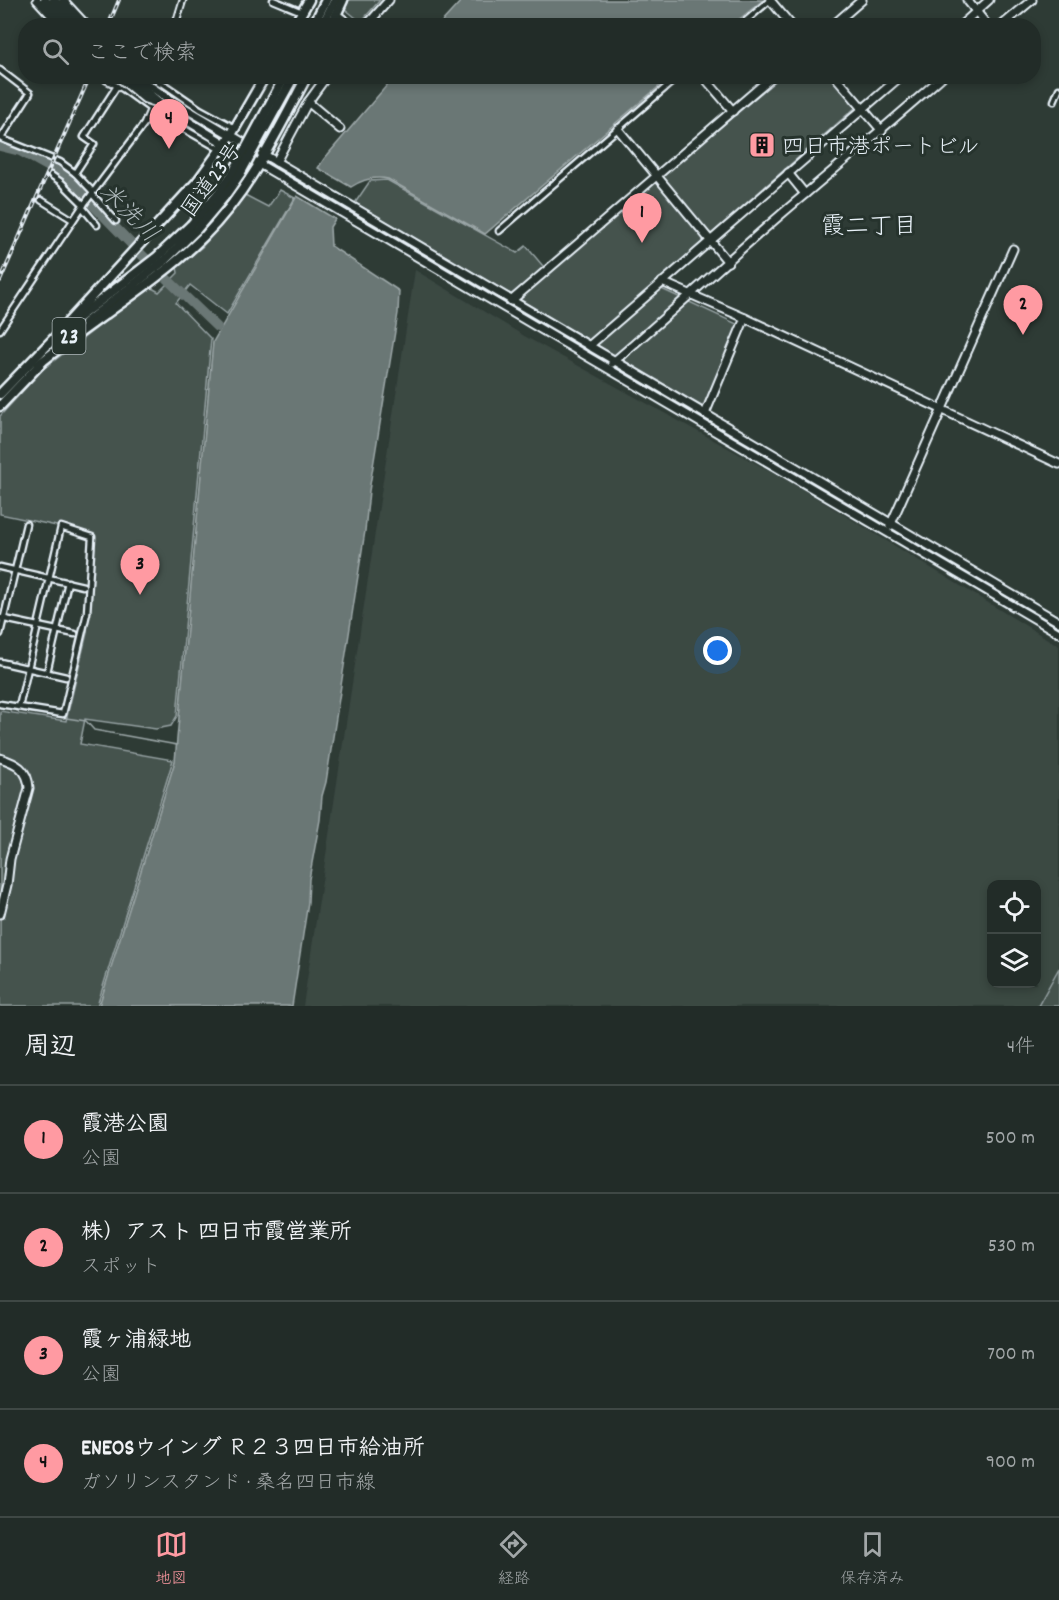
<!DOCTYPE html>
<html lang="ja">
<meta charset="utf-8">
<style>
:root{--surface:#222c28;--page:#2e3834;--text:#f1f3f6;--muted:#a2a7a8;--line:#3f4845;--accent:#ff9aa2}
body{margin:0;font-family:Dekko,"Klee One",sans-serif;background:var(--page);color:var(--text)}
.controls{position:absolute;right:18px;bottom:18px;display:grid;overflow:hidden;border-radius:12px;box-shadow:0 3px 9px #0003}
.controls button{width:54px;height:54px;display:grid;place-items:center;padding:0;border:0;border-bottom:2px solid var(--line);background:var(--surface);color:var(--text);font:30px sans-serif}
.you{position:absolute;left:718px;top:651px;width:21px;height:21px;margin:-15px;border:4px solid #fff;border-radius:50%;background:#1a73e8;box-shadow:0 0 0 9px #1a73e833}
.badge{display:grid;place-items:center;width:39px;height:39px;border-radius:50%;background:var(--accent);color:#111;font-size:20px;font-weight:700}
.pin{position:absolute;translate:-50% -50px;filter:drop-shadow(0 2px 3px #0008)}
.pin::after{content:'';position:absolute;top:32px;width:21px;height:18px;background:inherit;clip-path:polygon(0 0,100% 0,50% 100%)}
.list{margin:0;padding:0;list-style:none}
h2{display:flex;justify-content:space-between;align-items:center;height:78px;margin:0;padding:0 24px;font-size:26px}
h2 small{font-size:20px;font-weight:400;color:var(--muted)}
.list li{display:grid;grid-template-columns:39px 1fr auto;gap:18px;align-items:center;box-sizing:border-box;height:108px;padding:0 24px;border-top:2px solid var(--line)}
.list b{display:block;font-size:22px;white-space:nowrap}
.list p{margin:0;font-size:20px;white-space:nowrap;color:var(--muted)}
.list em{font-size:20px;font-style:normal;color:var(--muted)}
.icon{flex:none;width:33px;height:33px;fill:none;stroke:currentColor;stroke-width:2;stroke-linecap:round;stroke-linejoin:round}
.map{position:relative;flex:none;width:1059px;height:1006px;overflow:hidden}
.search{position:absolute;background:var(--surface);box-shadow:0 3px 9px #0003;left:18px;right:18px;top:18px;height:66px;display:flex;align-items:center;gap:15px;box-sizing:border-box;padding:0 21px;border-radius:24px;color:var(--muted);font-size:22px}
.sheet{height:510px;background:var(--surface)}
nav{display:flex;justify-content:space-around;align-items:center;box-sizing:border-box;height:84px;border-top:2px solid var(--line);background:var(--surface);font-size:16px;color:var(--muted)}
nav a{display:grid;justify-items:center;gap:3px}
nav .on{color:var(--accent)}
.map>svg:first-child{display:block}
.built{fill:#3b4843;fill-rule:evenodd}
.green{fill:#45524e;stroke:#96a2a3;stroke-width:1.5}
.water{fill:#6b7775;stroke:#9da8a9;stroke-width:1.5}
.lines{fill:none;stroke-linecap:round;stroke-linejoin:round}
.stream{stroke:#9da8a9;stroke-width:1.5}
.river{stroke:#6b7775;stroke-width:10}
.street-casing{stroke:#e8f1f8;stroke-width:9}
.secondary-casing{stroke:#e8f1f8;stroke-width:11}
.primary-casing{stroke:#e8f1f8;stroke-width:12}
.highway-casing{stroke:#e8f1f8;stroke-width:13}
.street{stroke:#26332d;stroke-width:4.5}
.secondary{stroke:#26332d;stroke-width:7}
.primary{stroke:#26332d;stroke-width:8}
.highway{stroke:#26332d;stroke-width:8}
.rail-casing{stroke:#e8f1f8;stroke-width:4}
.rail{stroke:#26332d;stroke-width:1.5;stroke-dasharray:4.5;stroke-linecap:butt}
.secondary-bridge-casing{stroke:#e8f1f8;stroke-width:11;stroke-linecap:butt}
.primary-bridge-casing{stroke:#e8f1f8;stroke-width:12;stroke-linecap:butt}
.highway-bridge-casing{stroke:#e8f1f8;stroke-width:13;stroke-linecap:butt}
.secondary-bridge{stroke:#26332d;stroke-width:7}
.primary-bridge{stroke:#26332d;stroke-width:8}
.highway-bridge{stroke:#26332d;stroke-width:8}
.labels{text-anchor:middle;stroke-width:6;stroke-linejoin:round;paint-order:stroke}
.shield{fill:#26332d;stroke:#aeb8bb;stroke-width:1.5}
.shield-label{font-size:21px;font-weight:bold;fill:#e8f1f8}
.poi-label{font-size:22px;fill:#e8f1f8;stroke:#26332d;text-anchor:start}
.street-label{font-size:22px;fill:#e8f1f8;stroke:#26332d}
.water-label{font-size:24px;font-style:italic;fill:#b0babd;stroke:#26332d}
.neighbourhood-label{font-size:24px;fill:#e8f1f8;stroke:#26332d}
</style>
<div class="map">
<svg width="1059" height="1006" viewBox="0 0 1059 1006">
<rect width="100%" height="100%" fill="#2e3b35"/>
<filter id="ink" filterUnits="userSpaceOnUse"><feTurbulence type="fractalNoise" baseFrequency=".0167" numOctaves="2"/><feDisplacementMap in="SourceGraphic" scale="12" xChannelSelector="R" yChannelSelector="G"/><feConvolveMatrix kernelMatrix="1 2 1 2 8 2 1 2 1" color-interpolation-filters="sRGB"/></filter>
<g filter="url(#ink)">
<path class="built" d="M415 270 526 337 795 485 1059 646V1006H303ZM992 885H1036V984H992Z"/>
<g class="green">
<polygon points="345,0 380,0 361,22 345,9"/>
<polygon points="780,77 830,77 856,107 653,285 739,325 703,407 355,203 370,181 387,180 517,253 526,246 548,272"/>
<polygon points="280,190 295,198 227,314 190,285 176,303 211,339 177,716 171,726 156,729 85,719 80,744 173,760 97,1006 0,1006 0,711 66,721 87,633 95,538 66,528 0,514 0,416 42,370 150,287 159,292 178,273 177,267 202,247 245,195 268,207"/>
<polygon points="1059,968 1059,1006 1038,1006"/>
</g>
<g class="water">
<polygon points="462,0 763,0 732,25 439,25"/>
<path d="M394 77V76L670 77 485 234 388 179C374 176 363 179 351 187L318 168 324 159Z"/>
<polygon points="297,196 335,219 330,227 331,246 399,291 398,313 369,491 365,531 326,782 322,796 320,820 309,879 308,902 292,1006 99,1006 175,761 213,342"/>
</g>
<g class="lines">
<polyline class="stream" points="0,708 86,721 94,730 177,745"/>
<polyline class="river" points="0,146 20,151 65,176 142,255 217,327"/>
<defs>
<g id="street">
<polyline points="273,0 302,12"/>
<polyline points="175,26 183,0"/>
<polyline points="740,26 770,0"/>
<polyline points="0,70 30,93 1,138"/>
<polyline points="152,76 200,109 235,128"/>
<polyline points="106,80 123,89 156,113 221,150"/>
<polyline points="156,93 161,76"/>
<polyline points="1054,101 1059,89"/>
<polyline points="0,138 60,162 75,173 93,192"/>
<polyline points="75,173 94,144 84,137 117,86"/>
<polyline points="51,175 61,182 84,205"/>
<polyline points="92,194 116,221"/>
<polyline points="41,200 73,220"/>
<polyline points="82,207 97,225"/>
<polyline points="499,231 679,76"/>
<polyline points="0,330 82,207 144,124 154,101"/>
<polyline points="0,567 83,586"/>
<polyline points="0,618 75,634"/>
<polyline points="0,634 26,524"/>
<polyline points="0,662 66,677"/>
<polyline points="47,672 68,582"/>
<polyline points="0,704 63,714 87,613 92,537 61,527 19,707"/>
</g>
<g id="secondary">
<polyline points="37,0 61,26"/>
<polyline points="63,0 87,26"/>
<polyline points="770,0 792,26"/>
<polyline points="967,0 988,26"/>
<polyline points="336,14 352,26"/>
<polyline points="366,26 389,0"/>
<polyline points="832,26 862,0"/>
<polyline points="960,26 989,0"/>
<polyline points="1001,26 1032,0"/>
<polyline points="703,76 733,111"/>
<polyline points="835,76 882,131"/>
<polyline points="166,97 1059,622"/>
<polyline points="308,102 340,129"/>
<polyline points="162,105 225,144 1059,633"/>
<polyline points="618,129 728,262"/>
<polyline points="276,162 308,102 327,76"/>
<polyline points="788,173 805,194"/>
<polyline points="662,282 745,318 1059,464"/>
<polyline points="511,301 773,76"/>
<polyline points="589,346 901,76"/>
<path d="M612 363C677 308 739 249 804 195 851 155 897 117 943 76"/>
<polyline points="705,414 745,318"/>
<polyline points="890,526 1013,249"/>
<path d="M0 758C16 763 28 769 29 788L10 859 7 885 0 914"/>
</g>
<g id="primary">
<polyline points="45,0 69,26"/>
<polyline points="54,0 79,26"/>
</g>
<g id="highway">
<polyline points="294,26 309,0"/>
<polyline points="313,26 326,0"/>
<polyline points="322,26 335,0"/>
<polyline points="331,26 343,0"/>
<polyline points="75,320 157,257 191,225"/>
<polyline points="85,323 164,261 197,229"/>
<polyline points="60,331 196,183 231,135 265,76"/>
<path d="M38 365C90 321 155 285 203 237 249 192 277 132 307 76"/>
<polyline points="0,394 64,328"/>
<polyline points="0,406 42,362"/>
</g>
</defs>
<use href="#street" class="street-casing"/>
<use href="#secondary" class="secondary-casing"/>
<use href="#primary" class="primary-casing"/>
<use href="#highway" class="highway-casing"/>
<use href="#street" class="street"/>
<use href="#secondary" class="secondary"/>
<use href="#primary" class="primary"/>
<use href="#highway" class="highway"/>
<defs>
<g id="rail">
<polyline points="108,26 119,0"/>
<polyline points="0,281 90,76"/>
</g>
</defs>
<use href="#rail" class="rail-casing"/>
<use href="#rail" class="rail"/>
<defs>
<g id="secondary-bridge">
<polyline points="117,76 145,99 157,103"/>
<polyline points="135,76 166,97"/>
</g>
<polyline id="primary-bridge" points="127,76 162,105"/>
<g id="highway-bridge">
<polyline points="191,225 218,193 234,171 285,76"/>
<polyline points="197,229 224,197 240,174 294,76"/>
</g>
</defs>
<use href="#secondary-bridge" class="secondary-bridge-casing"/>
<use href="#primary-bridge" class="primary-bridge-casing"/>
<use href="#highway-bridge" class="highway-bridge-casing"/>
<use href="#secondary-bridge" class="secondary-bridge"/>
<use href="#primary-bridge" class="primary-bridge"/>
<use href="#highway-bridge" class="highway-bridge"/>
</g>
</g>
<defs>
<symbol id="building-square" viewBox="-11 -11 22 22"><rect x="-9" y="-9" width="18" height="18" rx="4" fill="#ff9aa2" stroke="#26332d"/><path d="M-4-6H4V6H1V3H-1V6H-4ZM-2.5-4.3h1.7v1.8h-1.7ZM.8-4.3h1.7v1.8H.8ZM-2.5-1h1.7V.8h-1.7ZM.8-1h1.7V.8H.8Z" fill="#111"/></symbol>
</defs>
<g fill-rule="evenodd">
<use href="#building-square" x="747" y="130" width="30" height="30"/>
</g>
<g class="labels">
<rect class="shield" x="52.5" y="318" width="33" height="36" rx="4.5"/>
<g class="shield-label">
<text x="69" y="343">23</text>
</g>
<g class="poi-label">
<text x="782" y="153">四日市港ポートビル</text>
</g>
<g class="street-label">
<text transform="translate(210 179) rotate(-54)" y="8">国道23号</text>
</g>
<g class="water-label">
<text transform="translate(130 212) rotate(45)" y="8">米洗川</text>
</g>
<g class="neighbourhood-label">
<text x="869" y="233">霞二丁目</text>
</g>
</g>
</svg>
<div class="controls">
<button><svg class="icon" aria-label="locate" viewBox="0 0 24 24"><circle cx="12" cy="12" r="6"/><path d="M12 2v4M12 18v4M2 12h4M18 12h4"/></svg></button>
<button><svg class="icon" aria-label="layers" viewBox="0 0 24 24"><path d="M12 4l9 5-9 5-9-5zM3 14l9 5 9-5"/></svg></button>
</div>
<div class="you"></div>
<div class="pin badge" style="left:642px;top:243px">1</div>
<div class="pin badge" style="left:1023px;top:335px">2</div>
<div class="pin badge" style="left:140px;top:595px">3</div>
<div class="pin badge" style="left:169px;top:149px">4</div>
<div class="search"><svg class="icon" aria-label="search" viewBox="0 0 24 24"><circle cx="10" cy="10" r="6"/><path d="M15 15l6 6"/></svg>ここで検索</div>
</div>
<section class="sheet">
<h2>周辺<small>4件</small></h2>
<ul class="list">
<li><span class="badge">1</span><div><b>霞港公園</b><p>公園</p></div><em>500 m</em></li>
<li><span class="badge">2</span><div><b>株）アスト 四日市霞営業所</b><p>スポット</p></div><em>530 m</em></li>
<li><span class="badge">3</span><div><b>霞ヶ浦緑地</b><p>公園</p></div><em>700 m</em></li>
<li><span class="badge">4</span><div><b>ENEOSウイング Ｒ２３四日市給油所</b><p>ガソリンスタンド · 桑名四日市線</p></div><em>900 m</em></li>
</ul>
</section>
<nav>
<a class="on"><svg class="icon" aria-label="map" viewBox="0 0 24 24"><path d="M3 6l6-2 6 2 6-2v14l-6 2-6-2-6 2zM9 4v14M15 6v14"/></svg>地図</a>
<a><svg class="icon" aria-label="directions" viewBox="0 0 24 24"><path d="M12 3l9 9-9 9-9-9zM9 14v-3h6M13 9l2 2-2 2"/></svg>経路</a>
<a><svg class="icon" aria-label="saved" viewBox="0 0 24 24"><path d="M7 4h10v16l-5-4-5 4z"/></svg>保存済み</a>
</nav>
